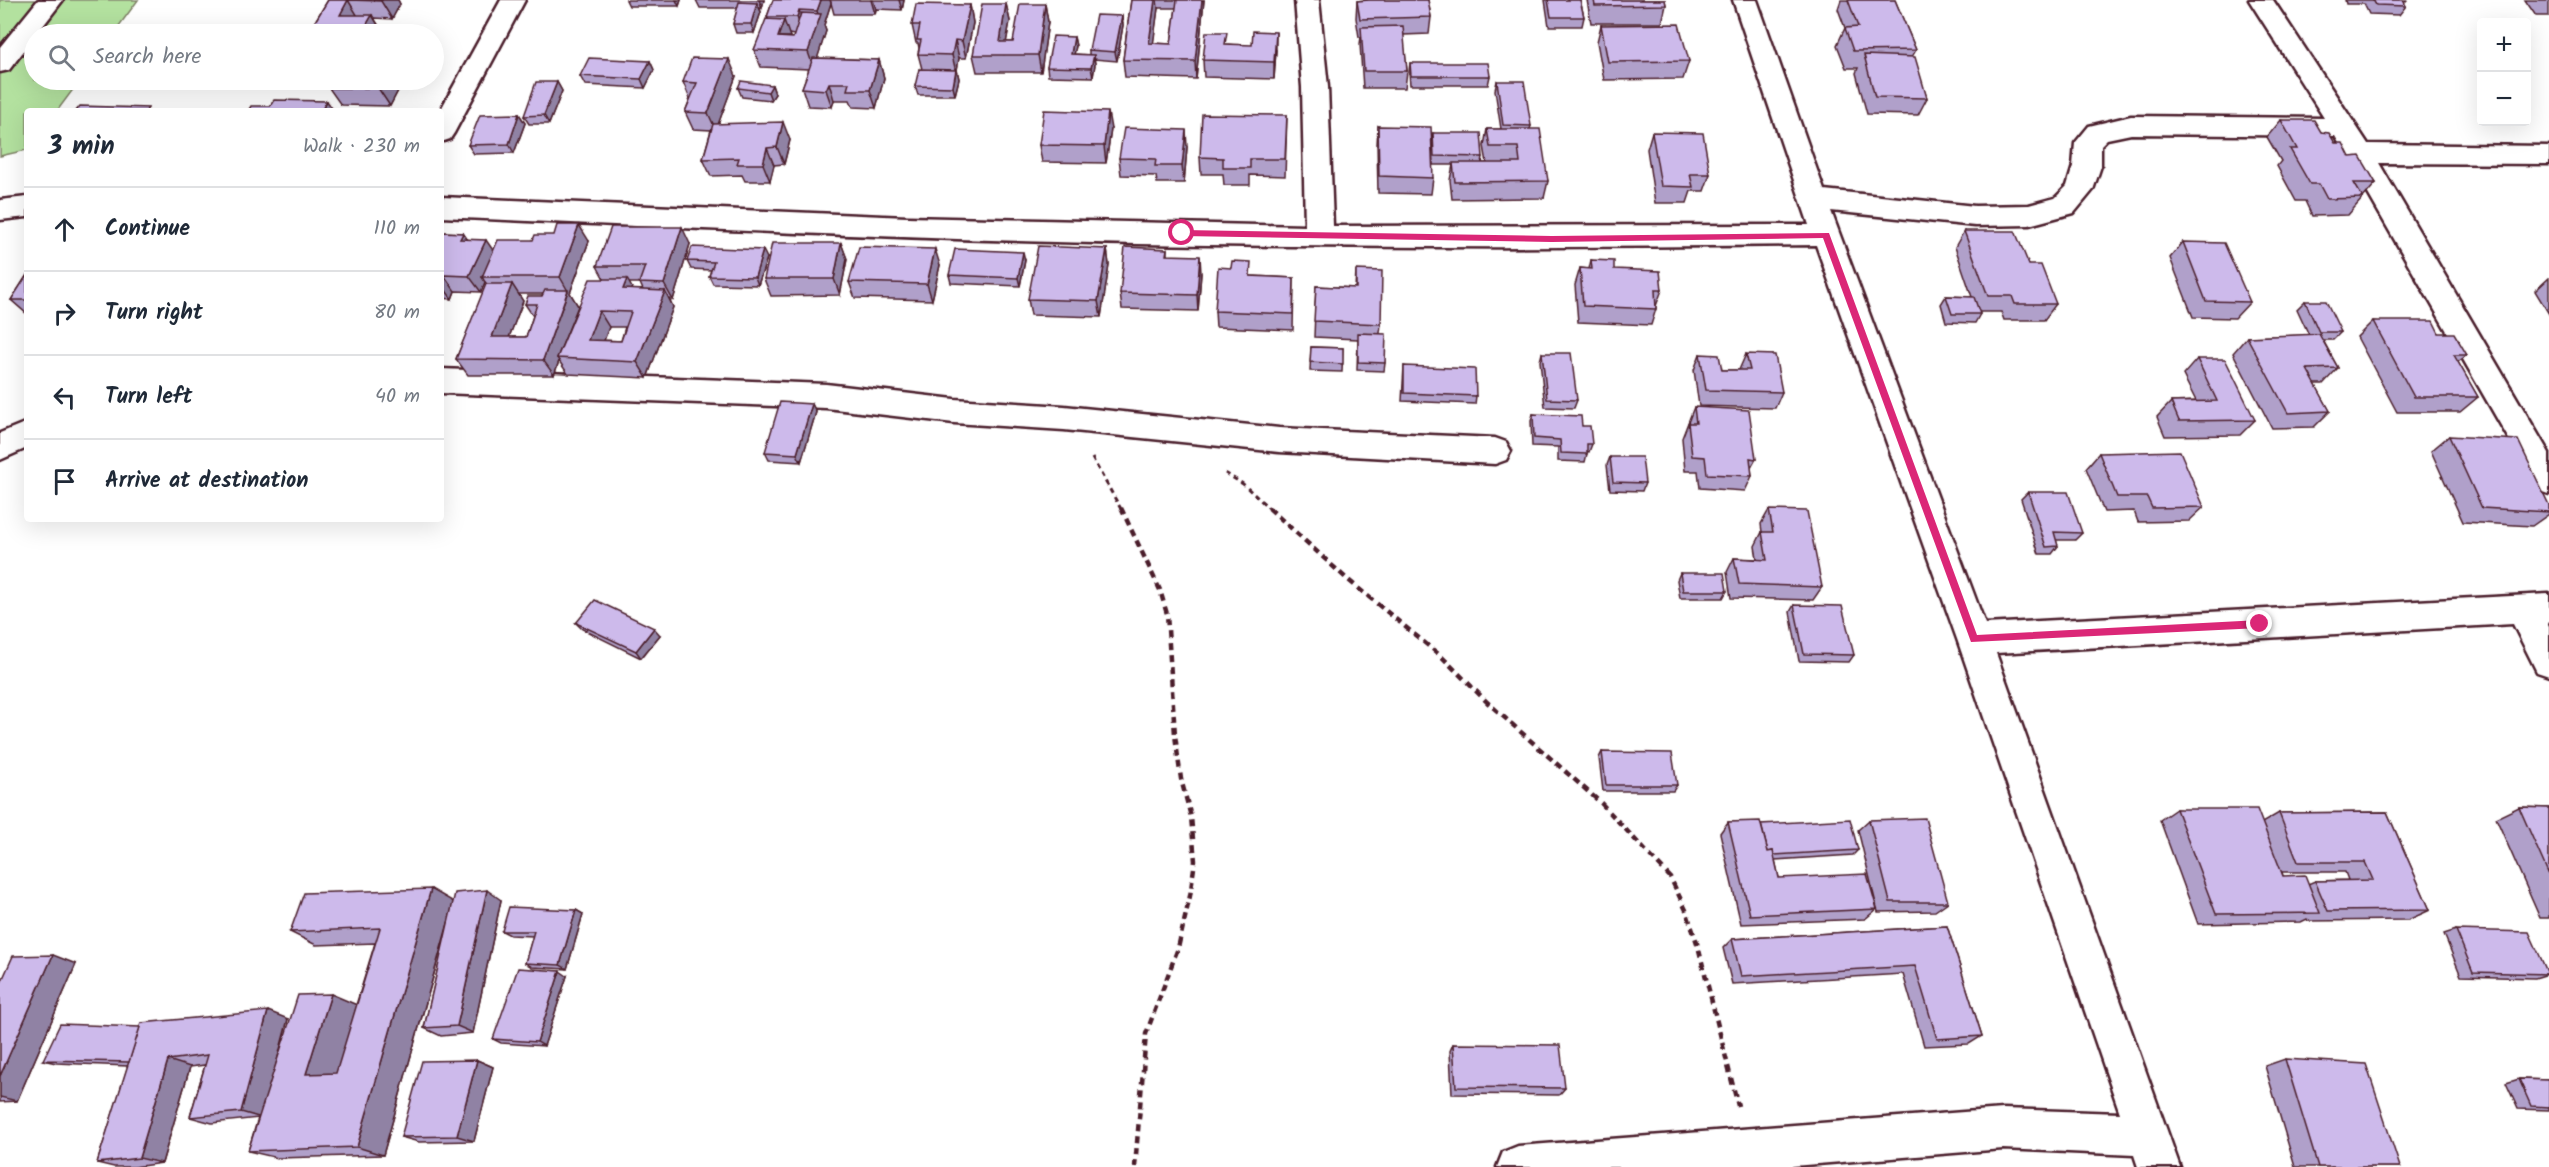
<!DOCTYPE html>
<meta charset="utf-8">
<style>
:root{--surface:#fff;--page:#f6f6f7;--text:#1f2937;--muted:#747a83;--line:#e0e1e3}
body{margin:0;font-family:Kalam,sans-serif;background:var(--page);color:var(--text)}
.controls{position:absolute;right:18px;top:18px;display:grid;overflow:hidden;border-radius:6px;box-shadow:0 6px 24px #0002}
.controls button{width:54px;height:54px;display:grid;place-items:center;padding:0;border:0;border-bottom:2px solid var(--line);background:var(--surface);color:var(--text);font:30px sans-serif}
.stop{position:absolute;width:18px;height:18px;margin:-14px;border:4px solid #db2777;border-radius:50%;background:#fff}
.stop.end{background:#db2777;border-color:#fff;box-shadow:0 2px 6px #0008}
.list{margin:0;padding:0;list-style:none}
h2{display:flex;justify-content:space-between;align-items:center;height:78px;margin:0;padding:0 24px;font-size:26px}
h2 small{font-size:20px;font-weight:400;color:var(--muted)}
.list li{display:grid;grid-template-columns:39px 1fr auto;gap:18px;align-items:center;box-sizing:border-box;height:84px;padding:0 24px;border-top:2px solid var(--line)}
.list b{display:block;font-size:22px;white-space:nowrap}
.list em{font-size:20px;font-style:normal;color:var(--muted)}
.icon{flex:none;width:33px;height:33px;fill:none;stroke:currentColor;stroke-width:2;stroke-linecap:round;stroke-linejoin:round}
.map{position:relative;flex:none;width:2549px;height:1167px;overflow:hidden}
.search{position:absolute;background:var(--surface);box-shadow:0 6px 24px #0002;left:24px;top:24px;width:420px;height:66px;display:flex;align-items:center;gap:15px;box-sizing:border-box;padding:0 21px;border-radius:33px;color:var(--muted);font-size:22px}
.panel{position:absolute;background:var(--surface);box-shadow:0 6px 24px #0002;left:24px;top:108px;width:420px;height:414px;border-radius:6px}
.map>svg:first-child{display:block}
.green{fill:#b3e19f;stroke:#7e8065;stroke-width:1.5}
.lines{fill:none;stroke-linecap:round;stroke-linejoin:round}
.minor-casing{stroke:#4a1f2b;stroke-width:5}
.path-far1{stroke:#4a1f2b;stroke-width:3;stroke-dasharray:5 4;stroke-linecap:butt}
.path{stroke:#4a1f2b;stroke-width:4.5;stroke-dasharray:7 5;stroke-linecap:butt}
.minor{fill:#fff;fill-rule:evenodd}
.wall{fill:#b0a0ca;stroke:#4a1f2b;stroke-width:1.5;fill-rule:evenodd}
.shaded-wall{fill:#9082a4;stroke:#4a1f2b;stroke-width:1.5}
.building{fill:#cdbaeb;stroke:#4a1f2b;stroke-width:1.5;fill-rule:evenodd}
.route{fill:#db2777}
</style>
<div class="map">
<svg width="2549" height="1167" viewBox="0 0 2549 1167">
<rect width="100%" height="100%" fill="#fff"/>
<filter id="ink" filterUnits="userSpaceOnUse"><feTurbulence type="fractalNoise" baseFrequency=".0167" numOctaves="2"/><feDisplacementMap in="SourceGraphic" scale="12" xChannelSelector="R" yChannelSelector="G"/><feConvolveMatrix kernelMatrix="1 2 1 2 8 2 1 2 1" color-interpolation-filters="sRGB"/></filter>
<g filter="url(#ink)">
<polygon class="green" points="0,0 138,0 113,34 34,34 34,80 80,80 57,111 27,111 27,150 0,156"/>
<g class="lines">
<defs>
<g id="minor">
<polygon points="38,0 63,0 9,70 0,72 0,47"/>
<polygon points="501,0 525,0 454,133 450,139 441,142 440,111"/>
<path d="M1295 0H1319L1328 87 1333 226 1809 225 1733 0H1757L1824 190 1975 206 2029 205 2055 198 2067 186 2073 166 2075 143 2089 126 2131 116 2324 118 2249 0H2273L2368 144 2549 146V164L2379 163 2549 453V494L2538 490 2335 136 2131 134 2107 139 2101 145V166L2093 190 2074 213 2029 225 1975 226 1831 211 1985 624 2549 594V622L2547 623 2549 627V676L2537 672 2513 624 1996 653 2180 1167H2138L2134 1155 2003 1149 1780 1167H1497L1503 1152 1518 1146 2003 1109 2120 1113 1957 639 1816 245C1590 248 1364 248 1138 244 906 239 673 228 441 217V197L907 217 1305 226 1302 87Z"/>
<polygon points="27,197 27,217 0,220 0,200"/>
<polygon points="441,369 826,384 954,399 1064,406 1279,428 1495,438 1506,442 1511,451 1506,460 1495,464 1279,452 1064,430 954,423 826,408 441,393"/>
<polygon points="27,422 27,448 0,460 0,433"/>
</g>
</defs>
<use href="#minor" class="minor-casing"/>
<g class="path-far1">
<polyline points="1092,458 1121,509"/>
<polyline points="1225,473 1243,484 1270,509"/>
</g>
<g class="path">
<polyline points="1121,508 1160,590 1167,614 1175,735 1181,779 1191,817 1195,861 1190,896 1178,948 1146,1034 1135,1167"/>
<polyline points="1269,508 1347,579 1442,657 1487,702 1601,803 1670,877 1686,910 1698,946 1738,1106"/>
</g>
<use href="#minor" class="minor"/>
</g>
<g class="wall">
<polygon points="328,0 398,0 400,4 392,19 374,18 383,33 382,34 316,34 311,28"/>
<polygon points="626,0 681,0 679,6 629,6"/>
<polygon points="696,0 764,0 762,8 760,8 761,12 754,33 736,33 733,24 738,8 700,8"/>
<path d="M773 0H904L902 10 876 9 875 14H834L831 3 824 25 826 31 817 58 879 60 884 78 876 108 853 107 850 100H834L832 107 808 106 802 88 809 69 761 67 754 50 768 19 767 17ZM789 34 794 35 793 38H790Z"/>
<path d="M1131 0H1204L1196 79 1125 77 1123 60ZM1158 8H1176L1171 44 1153 43Z"/>
<polygon points="1365,0 1428,0 1431,17 1429,34 1403,35 1407,71 1405,88 1363,88 1360,44 1361,37 1359,37 1356,18 1357,1"/>
<polygon points="1545,0 1580,0 1584,17 1582,26 1549,26"/>
<polygon points="1587,0 1665,0 1666,5 1662,23 1591,23"/>
<polygon points="1841,0 1895,0 1916,50 1912,57 1927,98 1918,115 1867,114 1856,73 1858,68 1846,68 1837,45 1845,28 1838,9"/>
<polygon points="2345,0 2407,0 2404,3 2406,6 2399,15 2369,14 2364,4 2346,4"/>
<polygon points="2525,0 2549,0 2549,16 2536,16"/>
<polygon points="1006,4 1010,21 1006,42 1013,42 1045,4 1048,22 1041,72 977,72 973,55"/>
<polygon points="970,5 973,23 966,58 959,58 957,70 959,79 955,95 918,95 915,86 922,69 918,54 919,48 918,43 916,43 912,25"/>
<polygon points="1122,16 1123,25 1117,61 1094,59 1095,64 1093,77 1048,76 1047,67 1074,37 1076,46 1074,54 1089,55 1089,50"/>
<polygon points="1601,25 1689,61 1683,79 1604,80 1597,42"/>
<polygon points="1227,44 1276,50 1274,79 1204,77 1203,60"/>
<polygon points="650,61 654,70 645,88 585,85 580,76"/>
<polygon points="1410,63 1490,76 1488,85 1410,85 1409,72"/>
<polygon points="736,76 718,124 790,140 784,164 774,165 770,181 745,181 742,175 711,176 703,159 711,130 693,129 685,112 690,99 683,82"/>
<polygon points="334,80 413,80 410,85 401,85 390,106 341,105 329,88"/>
<polygon points="1497,81 1531,126 1530,129 1548,181 1544,198 1452,199 1450,180 1453,165 1433,165 1432,142 1433,133 1483,157 1482,163 1487,163 1484,146 1487,129 1501,129 1495,90"/>
<polygon points="557,82 562,91 549,124 529,124 524,116"/>
<polygon points="772,85 775,94 771,100 742,97 738,88"/>
<polygon points="519,114 525,123 514,153 474,154 468,145"/>
<polygon points="1287,115 1285,176 1250,175 1250,185 1224,185 1223,174 1201,174 1200,157"/>
<polygon points="2281,120 2321,132 2350,157 2376,183 2348,215 2312,216 2305,201 2296,201 2277,166 2281,161 2267,137"/>
<polygon points="1378,126 1433,178 1431,194 1378,193 1377,144"/>
<polygon points="1111,129 1106,163 1042,162 1039,145"/>
<polygon points="1652,132 1710,174 1704,191 1691,191 1687,203 1655,203 1647,149"/>
<polygon points="1187,147 1184,183 1157,183 1156,176 1121,175 1119,158"/>
<polygon points="1964,231 2029,265 2056,304 2044,320 2004,320 2001,312 1979,312 1980,314 1975,323 1946,322 1941,304 1946,296 1972,297 1955,247"/>
<path d="M441 232 463 233 467 239 493 250 589 241 570 293 578 306 604 279 597 266 690 244 673 300H670L673 307 647 378 568 374 559 361 554 375H468L456 359 487 284 485 282 481 292 455 291 452 299 441 298ZM629 283H640L643 290H633ZM518 294H543L542 296 525 304 533 316 526 337H509L523 301ZM609 327H625L621 341 604 340Z"/>
<polygon points="2183,242 2250,302 2235,318 2193,317 2170,258"/>
<polygon points="841,243 847,259 840,295 771,296 764,279"/>
<polygon points="1107,249 1109,265 1101,317 1031,315 1028,299"/>
<polygon points="1167,249 1167,255 1201,273 1198,311 1122,309 1120,293"/>
<polygon points="767,258 758,285 713,284 709,276 711,270 691,269 687,261"/>
<polygon points="1025,260 1020,286 951,283 949,275"/>
<polygon points="1591,260 1662,290 1656,306 1656,309 1651,325 1578,322 1575,285 1580,268 1589,269"/>
<polygon points="940,265 932,300 855,298 849,282"/>
<polygon points="1356,270 1381,324 1380,333 1385,363 1384,371 1357,370 1358,339 1314,337 1316,286 1355,288"/>
<polygon points="27,275 27,314 11,300"/>
<polygon points="1251,276 1294,278 1293,330 1216,327 1215,311"/>
<polygon points="2549,278 2549,314 2535,291"/>
<polygon points="2305,301 2341,332 2333,340 2323,340 2338,368 2323,384 2315,384 2330,411 2314,427 2272,428 2233,353 2247,337 2309,335 2297,309"/>
<polygon points="2373,321 2439,333 2467,355 2458,362 2478,397 2460,412 2397,412 2357,337"/>
<polygon points="1311,347 1343,348 1342,372 1310,371"/>
<polygon points="1542,353 1577,400 1574,408 1545,407 1540,361"/>
<polygon points="1700,354 1722,370 1739,370 1746,354 1782,392 1775,408 1699,406 1694,370"/>
<polygon points="2197,359 2255,420 2240,435 2165,436 2157,417 2171,402 2196,401 2183,375"/>
<polygon points="1404,366 1476,396 1475,404 1402,401"/>
<polygon points="812,404 816,412 801,462 769,460 765,452"/>
<polygon points="1694,407 1756,459 1751,468 1752,476 1745,491 1700,488 1698,471 1685,471 1682,438"/>
<polygon points="1533,414 1582,426 1592,444 1589,452 1587,451 1587,454 1585,462 1558,461 1558,447 1532,446 1531,421"/>
<polygon points="2449,436 2549,505 2549,514 2532,526 2463,522 2431,451"/>
<polygon points="2099,453 2204,507 2189,521 2138,522 2134,511 2104,512 2086,468"/>
<polygon points="1610,457 1645,483 1642,491 1610,490 1607,465"/>
<polygon points="2028,492 2082,533 2075,540 2056,540 2058,546 2052,554 2039,554 2021,499"/>
<polygon points="1769,510 1822,587 1813,600 1731,598 1727,572 1734,558 1757,559 1755,546 1762,532 1761,524"/>
<polygon points="1680,573 1727,591 1723,598 1680,598 1677,580"/>
<polygon points="1794,605 1854,655 1849,662 1799,661 1790,612"/>
<polygon points="576,623 660,635 641,658 582,629"/>
<polygon points="1602,752 1677,785 1673,791 1603,791 1599,758"/>
<polygon points="2519,807 2549,808 2549,918 2540,918 2496,818"/>
<path d="M2176 809 2262 823 2279 813 2387 812 2430 910 2408 920 2308 921 2307 919 2301 922 2198 924 2160 820ZM2282 872H2345L2348 880 2315 881 2308 884 2283 876Z"/>
<polygon points="1869,820 1948,902 1935,911 1878,912 1858,830"/>
<polygon points="1728,822 1761,824 1858,850 1853,855 1775,860 1779,878 1877,909 1865,919 1741,924 1720,833"/>
<polygon points="501,900 473,1033 441,1036 424,1028 450,917 383,1155 278,1158 248,1151 258,1118 212,1123 190,1117 205,1065 190,1067 162,1163 134,1167 114,1167 97,1163 128,1066 56,1063 43,1060 140,1027 288,1019 277,1060 356,1005 375,943 316,945 290,932 453,902"/>
<polygon points="576,910 583,914 567,969 532,967 525,963 533,936 510,935 502,931"/>
<polygon points="1947,926 1982,1036 1969,1044 1924,1046 1903,974 1732,984 1723,948 1732,939"/>
<polygon points="2456,930 2548,974 2535,978 2461,976 2444,934"/>
<polygon points="76,964 17,1101 0,1102 0,985"/>
<polygon points="567,976 544,1046 501,1043 493,1039"/>
<polygon points="1453,1044 1565,1088 1559,1095 1452,1094 1450,1051"/>
<polygon points="2285,1059 2400,1167 2295,1167 2265,1066"/>
<polygon points="477,1060 493,1067 474,1141 419,1142 401,1137"/>
<polygon points="2519,1079 2549,1080 2549,1110 2518,1109 2506,1083"/>
</g>
<g class="shaded-wall">
<polygon points="348,0 359,18 340,15"/>
<polygon points="382,0 398,0 400,4 392,19 381,1"/>
<polygon points="676,0 681,0 679,6"/>
<polygon points="759,0 764,0 762,8"/>
<polygon points="821,0 830,0 831,3 824,25 826,31 814,69 808,52 819,17 817,11"/>
<polygon points="871,0 873,0 876,9 875,14"/>
<polygon points="899,0 904,0 902,10"/>
<polygon points="1155,0 1157,0 1158,8 1151,61 1149,43"/>
<polygon points="1202,0 1204,0 1196,79 1195,61"/>
<polygon points="757,3 761,12 754,33 751,24"/>
<polygon points="1006,4 1010,21 1004,55 1000,42"/>
<polygon points="1045,4 1048,22 1041,72 1038,55"/>
<polygon points="970,5 973,23 966,58 962,41"/>
<polygon points="799,10 805,28 803,35 797,17"/>
<polygon points="372,15 383,33 382,34 368,34 364,29"/>
<polygon points="1122,16 1123,25 1117,61 1115,52"/>
<polygon points="784,20 790,37 778,37"/>
<polygon points="1276,32 1276,50 1274,79 1274,62"/>
<polygon points="1074,37 1076,46 1072,63 1071,54"/>
<polygon points="955,40 959,58 957,70 959,79 955,95 953,87 956,72 952,55"/>
<polygon points="1094,55 1095,64 1093,77 1091,68"/>
<polygon points="729,59 736,76 716,130 708,113"/>
<polygon points="879,60 884,78 876,108 870,90"/>
<polygon points="650,61 654,70 645,88 641,79"/>
<polygon points="383,80 398,80 401,85 390,106 378,88"/>
<polygon points="406,80 413,80 410,85"/>
<polygon points="557,82 562,91 549,124 544,115"/>
<polygon points="829,83 834,100 832,107 826,90"/>
<polygon points="772,85 775,94 771,100 768,92"/>
<polygon points="327,101 334,111 321,111"/>
<polygon points="1108,112 1111,129 1106,163 1104,146"/>
<polygon points="519,114 525,123 514,153 509,144"/>
<polygon points="783,122 790,140 784,164 777,147"/>
<polygon points="1186,130 1187,147 1184,183 1182,166"/>
<polygon points="767,148 774,165 770,181 763,164"/>
<polygon points="579,225 589,241 570,293 578,306 557,358 559,361 554,375 543,360 568,291 560,277"/>
<polygon points="682,227 690,244 673,300 664,284"/>
<polygon points="463,233 474,249 460,239"/>
<polygon points="486,240 497,256 482,277 485,282 481,292 469,276"/>
<polygon points="841,243 847,259 840,295 834,279"/>
<polygon points="935,249 940,265 932,300 927,284"/>
<polygon points="1107,249 1109,265 1101,317 1098,301"/>
<polygon points="763,250 767,258 758,285 755,277"/>
<polygon points="1023,252 1025,260 1020,286 1018,278"/>
<polygon points="1200,256 1201,273 1198,311 1197,295"/>
<polygon points="444,275 455,291 452,299 441,284 441,280"/>
<polygon points="627,279 636,295 623,289"/>
<polygon points="512,284 523,301 503,353 492,337"/>
<polygon points="665,291 673,307 647,378 637,362"/>
<polygon points="599,311 609,327 598,356 588,340"/>
<polygon points="812,404 816,412 801,462 797,454"/>
<polygon points="654,628 660,635 641,658 636,651"/>
<polygon points="431,889 454,902 383,1155 357,1147"/>
<polygon points="487,890 501,900 473,1033 457,1026"/>
<polygon points="576,910 583,914 567,969 560,965"/>
<polygon points="53,955 76,964 17,1101 0,1097 0,1076"/>
<polygon points="560,971 567,976 544,1046 537,1042"/>
<polygon points="331,994 357,1005 334,1084 306,1074"/>
<polygon points="268,1011 288,1019 262,1118 241,1112"/>
<polygon points="168,1060 190,1067 162,1163 139,1158"/>
<polygon points="477,1060 493,1067 474,1141 457,1136"/>
</g>
<g class="building">
<polygon points="328,0 382,0 381,1 348,0 340,15 372,15 364,29 311,28"/>
<polygon points="773,0 821,0 817,11 799,10 797,17 767,17"/>
<polygon points="1131,0 1155,0 1149,43 1171,44 1177,0 1202,0 1195,61 1123,60"/>
<polygon points="1369,0 1428,0 1431,17 1360,19 1357,1"/>
<polygon points="1548,0 1580,0 1584,17 1551,17"/>
<polygon points="1594,0 1665,0 1666,5 1595,6"/>
<polygon points="1848,0 1895,0 1916,50 1853,51 1845,28 1858,27"/>
<polygon points="2373,0 2403,0 2406,6 2376,5"/>
<polygon points="739,2 757,3 751,24 733,24"/>
<polygon points="916,4 970,5 962,41 955,40 952,55 918,54 921,40 917,40 920,25 912,25"/>
<polygon points="982,4 1006,4 1000,42 1013,42 1020,4 1045,4 1038,55 973,55"/>
<polygon points="801,13 821,14 808,52 754,50 766,19 784,20 778,37 793,38"/>
<polygon points="1096,15 1122,16 1115,52 1089,50"/>
<polygon points="1679,24 1689,61 1608,62 1601,25"/>
<polygon points="1403,26 1407,71 1364,71 1361,27"/>
<polygon points="1253,31 1276,32 1274,62 1203,60 1206,32 1227,32 1225,44 1252,45"/>
<polygon points="1053,36 1074,37 1071,54 1094,55 1091,68 1047,67"/>
<polygon points="1864,55 1915,57 1927,98 1875,97"/>
<polygon points="589,58 650,61 641,79 580,76"/>
<polygon points="692,58 729,59 708,113 685,112 697,83 683,82"/>
<polygon points="813,58 879,60 870,90 847,90 849,83 829,83 826,90 802,88"/>
<polygon points="1410,63 1488,63 1490,76 1411,76"/>
<polygon points="919,69 956,70 953,87 915,86"/>
<polygon points="334,80 383,80 378,88 329,88"/>
<polygon points="741,81 772,85 768,92 738,88"/>
<polygon points="1497,81 1524,81 1531,126 1503,125"/>
<polygon points="536,82 557,82 544,115 524,116"/>
<polygon points="274,100 327,101 321,111 248,111 251,106 270,106"/>
<polygon points="80,106 148,108 146,111 76,111"/>
<polygon points="1044,110 1108,112 1104,146 1039,145"/>
<polygon points="519,114 509,144 468,145 480,115"/>
<polygon points="1202,114 1287,115 1285,159 1250,159 1250,168 1223,168 1223,158 1200,157"/>
<polygon points="2281,120 2314,120 2321,132 2329,133 2335,143 2343,143 2350,157 2360,156 2376,183 2354,183 2363,198 2327,199 2319,184 2310,184 2290,149 2297,149"/>
<polygon points="783,122 777,147 767,148 763,164 737,164 739,158 703,159 713,124"/>
<polygon points="1378,126 1431,127 1433,178 1379,176"/>
<polygon points="1124,128 1186,130 1182,166 1155,166 1156,159 1119,158"/>
<polygon points="1487,129 1540,129 1548,181 1455,182 1453,163 1520,163 1518,147 1490,147"/>
<polygon points="1652,132 1703,133 1710,174 1690,174 1693,187 1661,186"/>
<polygon points="1433,133 1481,133 1483,157 1434,156"/>
<polygon points="557,225 579,225 560,277 482,277 498,240 533,240 535,235 554,235"/>
<polygon points="611,227 682,227 664,284 639,283 645,266 597,266"/>
<polygon points="1964,231 2015,231 2029,265 2041,265 2056,304 2015,304 2012,296 1988,296"/>
<polygon points="441,232 463,233 460,239 486,240 469,276 444,275 441,280"/>
<polygon points="2183,242 2224,243 2250,302 2206,301"/>
<polygon points="772,243 841,243 834,279 764,279"/>
<polygon points="1038,246 1107,249 1098,301 1028,299"/>
<polygon points="692,247 763,250 755,277 709,276 714,262 687,261"/>
<polygon points="859,247 935,249 927,284 849,282"/>
<polygon points="1125,247 1167,249 1166,255 1200,256 1197,295 1120,293"/>
<polygon points="955,249 1023,252 1018,278 949,275"/>
<polygon points="1591,260 1614,261 1614,269 1660,271 1662,290 1655,290 1656,309 1583,306 1580,268 1592,269"/>
<polygon points="1232,261 1251,262 1250,276 1294,278 1293,314 1215,311 1218,267 1231,268"/>
<polygon points="1356,270 1382,271 1381,324 1314,321 1316,286 1356,288"/>
<polygon points="27,275 27,300 11,300"/>
<path d="M590 279H627L623 289 665 291 637 362 557 358ZM599 311 631 312 621 341 588 340Z"/>
<polygon points="486,284 512,284 492,337 526,337 537,304 525,304 528,296 542,296 545,290 568,290 543,360 456,359"/>
<polygon points="1946,296 1974,297 1980,314 1952,314"/>
<polygon points="2305,301 2326,301 2341,332 2319,332"/>
<polygon points="2373,321 2433,321 2439,333 2454,333 2467,355 2454,355 2478,397 2414,397"/>
<polygon points="1358,333 1386,334 1385,363 1358,362"/>
<polygon points="2319,334 2338,368 2307,369 2330,411 2288,413 2247,337"/>
<polygon points="1311,347 1343,348 1343,364 1310,362"/>
<polygon points="1542,353 1571,353 1577,400 1547,399"/>
<polygon points="1700,354 1719,355 1722,370 1750,370 1746,354 1775,355 1782,392 1706,390"/>
<polygon points="2197,359 2225,359 2255,420 2179,421 2171,402 2217,401"/>
<polygon points="1404,366 1475,369 1476,396 1404,393"/>
<polygon points="780,402 812,404 797,454 765,452"/>
<polygon points="1694,407 1749,410 1756,459 1750,458 1752,476 1707,474 1705,457 1692,456 1688,423 1696,423"/>
<polygon points="1533,414 1581,416 1582,426 1590,426 1592,444 1587,444 1587,454 1561,453 1560,440 1534,438"/>
<polygon points="2449,436 2518,440 2549,505 2549,512 2482,508"/>
<polygon points="2180,451 2204,507 2152,508 2147,497 2117,497 2099,453"/>
<polygon points="1610,457 1642,457 1645,483 1613,482"/>
<polygon points="2028,492 2068,492 2082,533 2054,532 2058,546 2046,547"/>
<polygon points="1769,510 1807,511 1822,587 1739,584 1734,558 1767,560 1762,532 1773,532"/>
<polygon points="1680,573 1724,573 1727,591 1683,591"/>
<polygon points="595,600 654,628 636,651 576,623"/>
<polygon points="1794,605 1842,606 1854,655 1804,654"/>
<polygon points="1602,752 1672,753 1677,785 1606,785"/>
<polygon points="2519,807 2549,808 2549,875"/>
<polygon points="2176,809 2257,809 2283,876 2305,875 2320,913 2216,914"/>
<polygon points="2387,812 2430,910 2328,911 2315,881 2373,880 2365,862 2298,862 2279,813"/>
<polygon points="1925,818 1948,902 1890,902 1869,820"/>
<polygon points="1850,819 1858,850 1774,855 1773,851 1768,852 1761,824"/>
<polygon points="1760,821 1768,852 1773,851 1779,878 1867,874 1877,909 1750,915 1728,822"/>
<polygon points="431,889 357,1147 248,1151 298,995 331,994 306,1074 336,1073 380,928 290,932 304,893"/>
<polygon points="487,890 457,1026 424,1028 455,893"/>
<polygon points="509,907 576,910 560,965 525,963 534,931 502,931"/>
<polygon points="1947,926 1982,1036 1937,1039 1915,966 1741,976 1732,939"/>
<polygon points="2456,930 2529,932 2548,974 2473,972"/>
<polygon points="53,955 0,1076 0,985 13,956"/>
<polygon points="518,968 560,971 537,1042 493,1039"/>
<polygon points="268,1011 241,1112 190,1117 208,1055 168,1060 139,1158 97,1163 141,1023"/>
<polygon points="60,1024 140,1027 129,1062 43,1060"/>
<polygon points="1453,1044 1560,1045 1565,1088 1456,1087"/>
<polygon points="2285,1059 2366,1064 2400,1167 2318,1167"/>
<polygon points="477,1060 457,1136 401,1137 422,1061"/>
<polygon points="2519,1079 2549,1080 2549,1107 2531,1106"/>
</g>
</g>
<polygon class="route" points="1182,230 1552,236 1829,233 1977,635 2260,620 2265,624 2260,628 1971,642 1823,238 1552,242 1182,236 1178,233"/>
</svg>
<div class="controls">
<button>+</button>
<button>−</button>
</div>
<div class="stop" style="left:1182px;top:233px"></div>
<div class="stop end" style="left:2260px;top:624px"></div>
<div class="search"><svg class="icon" aria-label="search" viewBox="0 0 24 24"><circle cx="10" cy="10" r="6"/><path d="M15 15l6 6"/></svg>Search here</div>
<section class="panel">
<h2>3 min<small>Walk · 230 m</small></h2>
<ul class="list">
<li><svg class="icon" aria-label="ahead" viewBox="0 0 24 24"><path d="M12 20V5M6 11l6-6 6 6"/></svg><div><b>Continue</b></div><em>110 m</em></li>
<li><svg class="icon" aria-label="right" viewBox="0 0 24 24"><path d="M7 20v-9h11M14 6l5 5-5 5"/></svg><div><b>Turn right</b></div><em>80 m</em></li>
<li><svg class="icon" aria-label="left" viewBox="0 0 24 24"><path d="M17 20v-9H6M10 6l-5 5 5 5"/></svg><div><b>Turn left</b></div><em>40 m</em></li>
<li><svg class="icon" aria-label="arrive" viewBox="0 0 24 24"><path d="M6 21V4h12l-3 4 3 4H6"/></svg><div><b>Arrive at destination</b></div></li>
</ul>
</section>
</div>
